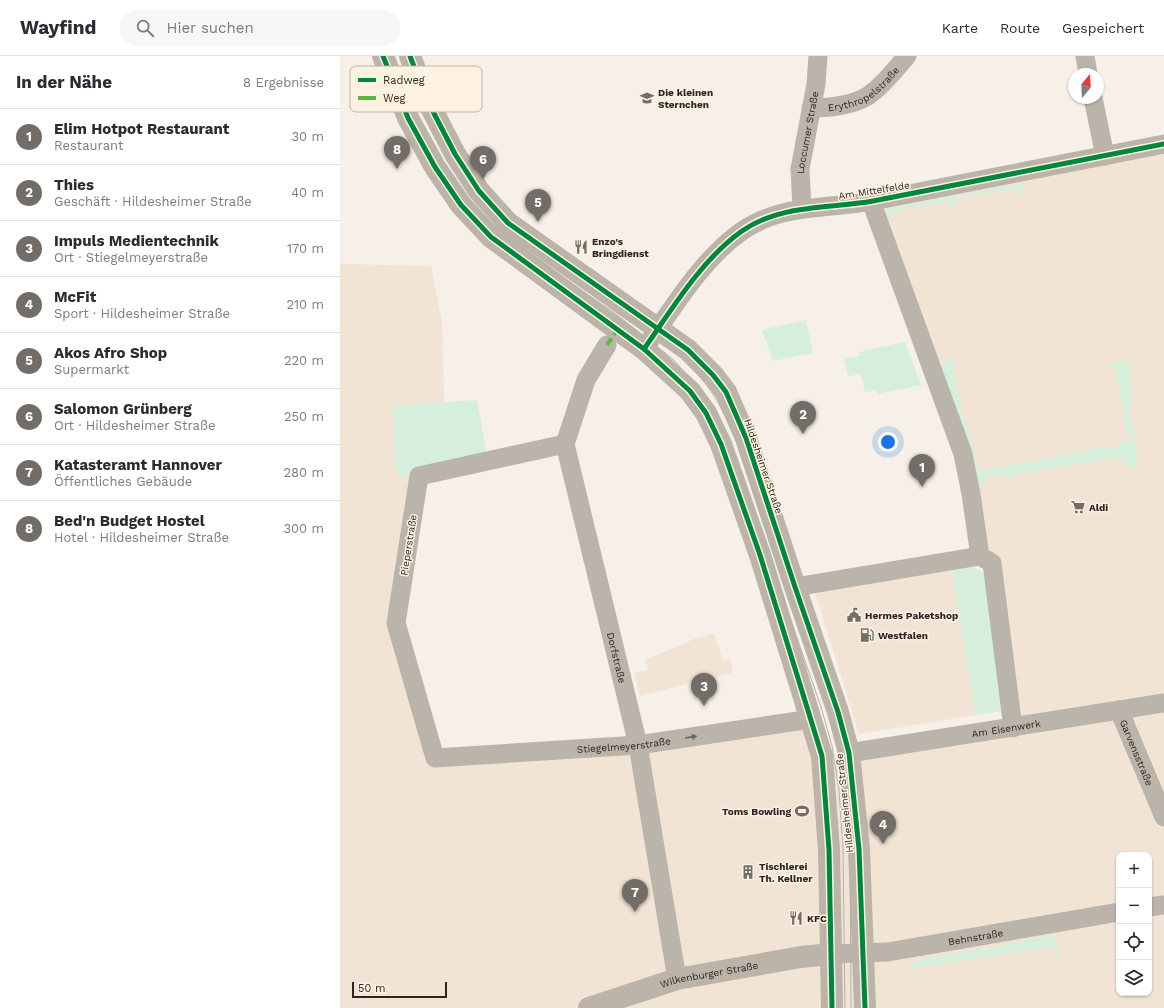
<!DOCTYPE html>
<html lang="de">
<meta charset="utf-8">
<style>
:root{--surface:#fff;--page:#f7f7f7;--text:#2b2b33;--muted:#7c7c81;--line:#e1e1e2;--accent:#726d67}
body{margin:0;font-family:"Work Sans",sans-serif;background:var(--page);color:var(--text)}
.controls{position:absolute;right:12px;bottom:12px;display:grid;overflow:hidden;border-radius:8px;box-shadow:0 1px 3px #0004}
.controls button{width:36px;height:36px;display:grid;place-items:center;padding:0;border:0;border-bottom:1px solid var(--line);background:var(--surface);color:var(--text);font:20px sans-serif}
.compass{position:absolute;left:728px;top:12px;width:36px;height:36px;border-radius:50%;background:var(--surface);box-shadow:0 1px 3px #0004;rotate:18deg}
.scale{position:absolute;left:12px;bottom:10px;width:95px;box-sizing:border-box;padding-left:4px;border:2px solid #2b2621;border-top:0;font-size:11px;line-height:14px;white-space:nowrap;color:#2b2621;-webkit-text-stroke:3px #fdf1e2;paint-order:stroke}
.you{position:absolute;left:548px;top:386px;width:14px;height:14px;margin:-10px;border:3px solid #fff;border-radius:50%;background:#1a73e8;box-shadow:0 0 0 6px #1a73e833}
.badge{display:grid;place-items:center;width:26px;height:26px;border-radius:50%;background:var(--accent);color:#fff;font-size:13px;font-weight:700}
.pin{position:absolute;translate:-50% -33px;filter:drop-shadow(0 1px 2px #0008)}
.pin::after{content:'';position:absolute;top:21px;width:14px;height:12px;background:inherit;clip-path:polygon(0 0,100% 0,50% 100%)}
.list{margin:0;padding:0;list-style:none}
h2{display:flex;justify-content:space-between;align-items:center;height:52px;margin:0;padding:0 16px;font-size:17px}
h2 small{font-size:13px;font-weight:400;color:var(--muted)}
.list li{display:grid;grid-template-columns:26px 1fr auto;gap:12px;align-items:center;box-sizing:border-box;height:56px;padding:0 16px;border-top:1px solid var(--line)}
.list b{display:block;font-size:15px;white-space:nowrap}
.list p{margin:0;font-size:13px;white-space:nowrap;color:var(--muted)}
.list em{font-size:13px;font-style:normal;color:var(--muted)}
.icon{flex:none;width:22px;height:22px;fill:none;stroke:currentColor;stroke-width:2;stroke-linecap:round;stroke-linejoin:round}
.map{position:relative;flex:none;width:824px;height:952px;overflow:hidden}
header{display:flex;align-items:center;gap:24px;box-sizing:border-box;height:56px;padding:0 20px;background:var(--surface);border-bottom:1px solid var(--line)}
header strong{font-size:19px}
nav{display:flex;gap:22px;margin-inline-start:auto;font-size:14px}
.search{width:280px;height:36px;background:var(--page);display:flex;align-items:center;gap:10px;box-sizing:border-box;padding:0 14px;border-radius:22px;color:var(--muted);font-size:15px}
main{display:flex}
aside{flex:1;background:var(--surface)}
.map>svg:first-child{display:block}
.built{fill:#f1e4d5;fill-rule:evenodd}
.green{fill:#d5efdc}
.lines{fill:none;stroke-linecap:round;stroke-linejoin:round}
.minor{stroke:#bbb4aa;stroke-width:19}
.major{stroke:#bcb4a9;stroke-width:22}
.tram{stroke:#b6b0a9;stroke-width:1}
.quiet{stroke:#58b947;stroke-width:4;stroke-dasharray:8 4;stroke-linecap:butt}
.cycleway-casing{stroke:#fdf1e2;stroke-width:8}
.cycleway{stroke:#00873e;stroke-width:5}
.oneway{fill:#6c665f}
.labels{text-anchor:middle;stroke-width:3;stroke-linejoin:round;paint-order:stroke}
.street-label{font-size:10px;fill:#2b2621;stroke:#fdf1e2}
.poi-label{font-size:10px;font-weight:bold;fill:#2b2621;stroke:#fdf1e2;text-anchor:start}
.key{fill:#fdf1e2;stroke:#beb4a8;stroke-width:1}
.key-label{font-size:11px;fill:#2b2621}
</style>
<header>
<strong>Wayfind</strong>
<div class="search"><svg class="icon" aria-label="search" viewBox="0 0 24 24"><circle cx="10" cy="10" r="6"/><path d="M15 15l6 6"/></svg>Hier suchen</div>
<nav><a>Karte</a><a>Route</a><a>Gespeichert</a></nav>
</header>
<main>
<aside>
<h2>In der Nähe<small>8 Ergebnisse</small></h2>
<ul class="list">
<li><span class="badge">1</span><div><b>Elim Hotpot Restaurant</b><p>Restaurant</p></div><em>30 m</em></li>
<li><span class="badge">2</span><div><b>Thies</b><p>Geschäft · Hildesheimer Straße</p></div><em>40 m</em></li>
<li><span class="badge">3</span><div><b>Impuls Medientechnik</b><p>Ort · Stiegelmeyerstraße</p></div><em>170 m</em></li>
<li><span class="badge">4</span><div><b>McFit</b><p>Sport · Hildesheimer Straße</p></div><em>210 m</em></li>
<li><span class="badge">5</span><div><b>Akos Afro Shop</b><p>Supermarkt</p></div><em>220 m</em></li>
<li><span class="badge">6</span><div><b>Salomon Grünberg</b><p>Ort · Hildesheimer Straße</p></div><em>250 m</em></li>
<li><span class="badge">7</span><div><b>Katasteramt Hannover</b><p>Öffentliches Gebäude</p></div><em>280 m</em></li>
<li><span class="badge">8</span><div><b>Bed'n Budget Hostel</b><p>Hotel · Hildesheimer Straße</p></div><em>300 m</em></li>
</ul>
</aside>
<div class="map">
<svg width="824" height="952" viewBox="0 0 824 952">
<rect width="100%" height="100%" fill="#f7f0e8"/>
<g class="built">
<path d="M824 88V952H0V208L91 210 102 266 104 342 75 420 52 567 90 699 300 686 470 660 482 700 509 697 673 672 631 438 531 145ZM779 799H809V937H779Z"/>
<polygon points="612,514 636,659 519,678 475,536"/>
<polygon points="374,577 383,605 390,603 393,615 391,617 300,640 294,617 308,614 305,604 354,583"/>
</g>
<g class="green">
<polygon points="682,128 684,137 680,141 678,132 613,144 614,153 610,154 608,145 550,156 552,165 548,166 545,156 547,153"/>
<polygon points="466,264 473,297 433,305 422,274"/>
<polygon points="565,286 581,329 538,338 537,334 525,336 521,318 508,320 504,303 520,300 519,296"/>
<polygon points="611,301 622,358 634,393 631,394 601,310"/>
<polygon points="788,304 793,343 789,353 797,396 795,410 787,412 785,406 779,402 676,418 669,427 668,418 644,421 645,430 637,428 632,398 635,397 639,415 735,397 734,387 736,389 738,398 748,397 748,392 768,389 770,393 780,391 780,386 789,385 775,309 766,310 765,308"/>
<polygon points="137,344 148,405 79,420 56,418 53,349"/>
<polygon points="632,510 649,520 667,654 636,659 612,514"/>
<polygon points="714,879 719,896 715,902 713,891 569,913 571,908 578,905"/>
</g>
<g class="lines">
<g class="minor">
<polyline points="745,0 748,18"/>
<polyline points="753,42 765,100"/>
<path id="s1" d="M471 52C489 52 519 49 533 36 546 26 556 12 567 0"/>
<polyline points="531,145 623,398 631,438 640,500 652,507 673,672"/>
<path id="s2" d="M462 153 460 113 476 28 478 0"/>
<path id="s3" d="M267 289 246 324 225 388 298 689 337 923"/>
<path d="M304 293C332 253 362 203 402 175 440 148 489 153 533 145 630 126 727 107 824 88"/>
<path id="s4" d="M225 388 79 420 56 567 95 702 298 689 471 663"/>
<polyline points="455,531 640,500"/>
<path id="s5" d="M779 654 824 761"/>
<path id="s6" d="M509 697 824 647"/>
<polyline points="809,851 824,849"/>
<path id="s7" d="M491 898 548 896 779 856"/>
</g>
<g class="major">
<polyline points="43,0 68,62 95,111 121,149 151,181 304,293 350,335 366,357 381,388 420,499 482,700 489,794 492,952"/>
<polyline points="70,0 86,42 115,98 139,135 168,167 348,294 373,319 386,336 406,382 455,531 498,656 509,697 519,793 525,952"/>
<path id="s8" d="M249 952 337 923 461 901 491 898"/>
</g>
<g class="tram">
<path d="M51 0C57 16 62 33 69 49 86 89 112 126 139 159L212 214 276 258 334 304 358 332 373 354 388 384 481 651 492 690 499 734 503 793 505 952"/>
<path d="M64 0C83 56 106 110 147 153 169 176 197 194 224 212 273 246 326 279 364 326 378 343 386 362 395 382L488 649 499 688 505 733 510 792 511 952"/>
</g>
<polyline class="quiet" points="267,289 277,274"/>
<defs>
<g id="cycleway">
<polyline points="43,0 68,62 95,111 121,149 151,181 304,293 350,335 366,357 381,388 420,499 482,700 489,794 492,952"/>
<polyline points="70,0 86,42 115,98 139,135 168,167 348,294 373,319 386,336 406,382 455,531 498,656 509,697 519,793 525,952"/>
<path d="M304 293C332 253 362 203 402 175 440 148 489 153 533 145 630 126 727 107 824 88"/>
</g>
</defs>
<use href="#cycleway" class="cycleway-casing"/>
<use href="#cycleway" class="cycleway"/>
</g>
<defs><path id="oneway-solid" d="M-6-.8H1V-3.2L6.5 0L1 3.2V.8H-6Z"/></defs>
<use class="oneway" href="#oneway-solid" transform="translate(351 681) rotate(-9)"/>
<defs>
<symbol id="school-bare" viewBox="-9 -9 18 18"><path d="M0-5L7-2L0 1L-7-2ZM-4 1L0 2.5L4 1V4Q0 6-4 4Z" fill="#726d67" stroke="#fdf1e2" stroke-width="2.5" paint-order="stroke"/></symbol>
<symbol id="restaurant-bare" viewBox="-9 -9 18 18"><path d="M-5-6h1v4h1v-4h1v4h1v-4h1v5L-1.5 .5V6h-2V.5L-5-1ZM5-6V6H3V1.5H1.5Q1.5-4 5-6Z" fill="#726d67" stroke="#fdf1e2" stroke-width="2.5" paint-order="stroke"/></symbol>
<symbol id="supermarket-bare" viewBox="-9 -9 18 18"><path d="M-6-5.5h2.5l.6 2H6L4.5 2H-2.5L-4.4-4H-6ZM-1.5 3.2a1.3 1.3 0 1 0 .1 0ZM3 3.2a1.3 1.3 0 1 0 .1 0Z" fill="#726d67" stroke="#fdf1e2" stroke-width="2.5" paint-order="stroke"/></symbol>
<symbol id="civic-bare" viewBox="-9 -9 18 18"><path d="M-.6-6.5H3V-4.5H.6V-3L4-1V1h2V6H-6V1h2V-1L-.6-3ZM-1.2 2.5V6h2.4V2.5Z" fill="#726d67" stroke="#fdf1e2" stroke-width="2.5" paint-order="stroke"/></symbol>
<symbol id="fuel-bare" viewBox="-9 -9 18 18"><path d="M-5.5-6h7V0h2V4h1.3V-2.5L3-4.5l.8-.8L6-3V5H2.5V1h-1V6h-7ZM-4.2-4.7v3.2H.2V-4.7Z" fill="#726d67" stroke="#fdf1e2" stroke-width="2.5" paint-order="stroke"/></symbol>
<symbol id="stadium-bare" viewBox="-9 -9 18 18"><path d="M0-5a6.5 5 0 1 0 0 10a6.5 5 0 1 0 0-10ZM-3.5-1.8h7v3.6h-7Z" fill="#726d67" stroke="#fdf1e2" stroke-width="2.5" paint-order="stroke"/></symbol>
<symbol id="building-bare" viewBox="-9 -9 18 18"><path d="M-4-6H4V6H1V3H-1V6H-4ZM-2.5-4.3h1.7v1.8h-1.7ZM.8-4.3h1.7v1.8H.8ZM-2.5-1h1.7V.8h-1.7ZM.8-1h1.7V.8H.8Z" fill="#726d67" stroke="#fdf1e2" stroke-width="2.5" paint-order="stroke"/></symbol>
</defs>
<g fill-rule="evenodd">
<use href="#school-bare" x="297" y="32" width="20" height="20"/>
<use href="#restaurant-bare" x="231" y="181" width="20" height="20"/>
<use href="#supermarket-bare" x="728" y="441" width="20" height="20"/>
<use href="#civic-bare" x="504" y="549" width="20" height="20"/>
<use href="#fuel-bare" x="517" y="569" width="20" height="20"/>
<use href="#stadium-bare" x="452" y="745" width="20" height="20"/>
<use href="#building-bare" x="398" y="806" width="20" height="20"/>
<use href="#restaurant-bare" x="446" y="852" width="20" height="20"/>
</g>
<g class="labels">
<g class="street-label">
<text dy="4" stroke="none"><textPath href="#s1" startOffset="58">Erythropelstraße</textPath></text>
<text dy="4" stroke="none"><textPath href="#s2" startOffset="77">Loccumer Straße</textPath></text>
<text transform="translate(534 134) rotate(-9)" y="4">Am Mittelfelde</text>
<text transform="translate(424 410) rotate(71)" y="4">Hildesheimer Straße</text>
<text transform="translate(68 489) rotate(-81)" y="4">Pieperstraße</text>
<text dy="4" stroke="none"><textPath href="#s3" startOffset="328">Dorfstraße</textPath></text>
<text dy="4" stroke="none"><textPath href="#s6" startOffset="159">Am Eisenwerk</textPath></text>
<text dy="4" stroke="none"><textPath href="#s4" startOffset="628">Stiegelmeyerstraße</textPath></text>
<text dy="4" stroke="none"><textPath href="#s5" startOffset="46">Garvensstraße</textPath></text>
<text transform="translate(504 747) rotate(-96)" y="4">Hildesheimer Straße</text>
<text dy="4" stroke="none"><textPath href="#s7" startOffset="146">Behnstraße</textPath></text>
<text dy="4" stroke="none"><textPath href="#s8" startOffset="125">Wilkenburger Straße</textPath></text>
</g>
<g class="poi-label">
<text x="318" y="40">Die kleinen<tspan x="318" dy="12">Sternchen</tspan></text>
<text x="252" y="189">Enzo's<tspan x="252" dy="12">Bringdienst</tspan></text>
<text x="749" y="455">Aldi</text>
<text x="525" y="563">Hermes Paketshop</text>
<text x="538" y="583">Westfalen</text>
<text x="451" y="759" text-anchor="end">Toms Bowling</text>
<text x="419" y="814">Tischlerei<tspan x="419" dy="12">Th. Kellner</tspan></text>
<text x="467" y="866">KFC</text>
</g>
</g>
<rect x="10" y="10" width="132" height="46" rx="6" class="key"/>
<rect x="18" y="22" width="18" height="4" fill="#00873e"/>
<rect x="18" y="40" width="18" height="4" fill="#58b947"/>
<g class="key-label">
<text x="43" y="28">Radweg</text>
<text x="43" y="46">Weg</text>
</g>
</svg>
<div class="controls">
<button>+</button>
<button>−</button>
<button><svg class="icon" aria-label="locate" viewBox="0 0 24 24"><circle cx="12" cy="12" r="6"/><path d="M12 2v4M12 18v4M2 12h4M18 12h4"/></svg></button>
<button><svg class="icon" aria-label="layers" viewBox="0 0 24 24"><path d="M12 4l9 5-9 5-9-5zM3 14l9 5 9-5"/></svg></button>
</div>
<svg class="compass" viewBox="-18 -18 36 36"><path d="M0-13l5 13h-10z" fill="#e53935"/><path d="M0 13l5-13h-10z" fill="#7c7c81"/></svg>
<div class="scale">50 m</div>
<div class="you"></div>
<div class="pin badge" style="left:582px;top:431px">1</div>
<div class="pin badge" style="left:463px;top:378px">2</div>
<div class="pin badge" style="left:364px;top:650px">3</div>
<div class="pin badge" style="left:543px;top:788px">4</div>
<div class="pin badge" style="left:198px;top:166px">5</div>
<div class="pin badge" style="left:143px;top:123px">6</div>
<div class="pin badge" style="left:295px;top:856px">7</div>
<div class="pin badge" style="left:57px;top:113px">8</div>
</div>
</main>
